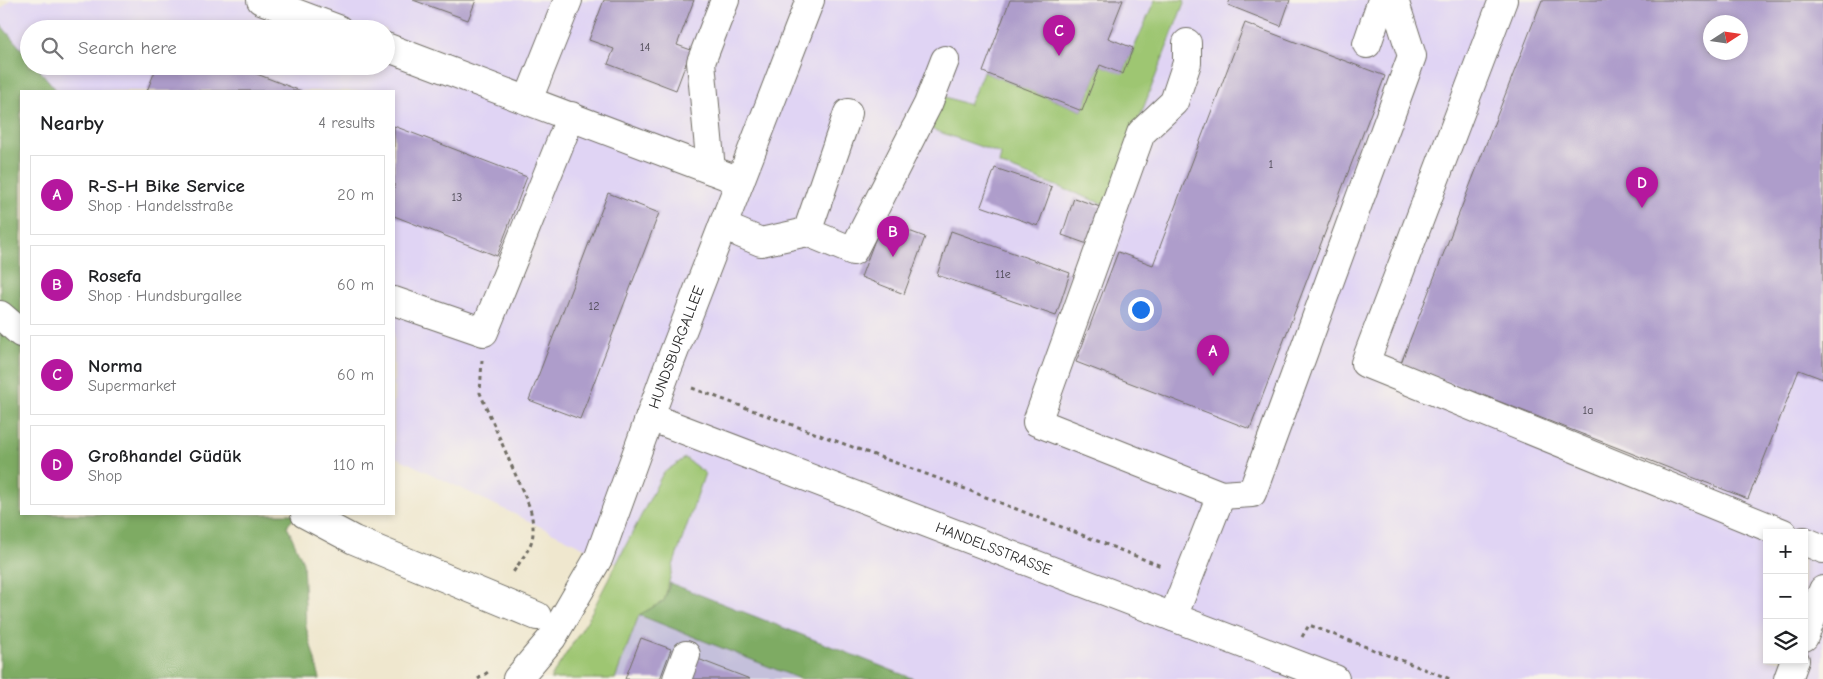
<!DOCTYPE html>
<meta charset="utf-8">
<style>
:root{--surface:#fff;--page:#f6f6f6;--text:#202124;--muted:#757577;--line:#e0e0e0;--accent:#b5179e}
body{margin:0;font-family:"Comic Neue",sans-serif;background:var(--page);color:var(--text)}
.controls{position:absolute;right:15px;bottom:15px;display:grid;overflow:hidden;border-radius:0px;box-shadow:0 2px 8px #0003}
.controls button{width:45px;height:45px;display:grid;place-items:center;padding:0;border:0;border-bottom:1px solid var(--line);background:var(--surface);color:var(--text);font:25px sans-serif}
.compass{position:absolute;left:1703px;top:15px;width:45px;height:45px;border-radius:50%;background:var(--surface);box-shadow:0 2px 8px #0003;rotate:78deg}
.you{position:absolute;left:1140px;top:309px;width:18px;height:18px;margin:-12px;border:4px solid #fff;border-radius:50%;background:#1a73e8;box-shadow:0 0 0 8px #1a73e833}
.badge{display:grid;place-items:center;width:32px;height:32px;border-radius:50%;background:var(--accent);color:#fff;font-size:16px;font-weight:700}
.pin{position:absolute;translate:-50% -41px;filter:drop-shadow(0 1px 2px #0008)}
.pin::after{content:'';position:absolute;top:26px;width:18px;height:15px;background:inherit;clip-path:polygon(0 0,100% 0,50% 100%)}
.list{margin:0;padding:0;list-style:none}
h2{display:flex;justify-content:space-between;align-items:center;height:65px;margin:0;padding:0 20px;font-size:21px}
h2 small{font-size:16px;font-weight:400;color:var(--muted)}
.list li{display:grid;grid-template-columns:32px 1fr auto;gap:15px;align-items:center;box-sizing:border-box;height:80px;margin:0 10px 10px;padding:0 10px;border:1px solid var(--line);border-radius:0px}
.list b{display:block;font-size:19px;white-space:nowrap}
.list p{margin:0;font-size:16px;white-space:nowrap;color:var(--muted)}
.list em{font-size:16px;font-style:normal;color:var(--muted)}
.icon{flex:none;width:28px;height:28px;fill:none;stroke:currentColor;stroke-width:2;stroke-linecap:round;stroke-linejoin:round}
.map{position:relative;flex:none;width:1823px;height:679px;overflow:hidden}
.search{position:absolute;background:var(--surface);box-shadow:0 2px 8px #0003;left:20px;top:20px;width:375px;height:55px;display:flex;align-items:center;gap:12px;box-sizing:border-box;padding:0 18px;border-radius:28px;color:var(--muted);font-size:19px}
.panel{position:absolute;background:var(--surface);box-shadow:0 2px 8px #0003;left:20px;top:90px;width:375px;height:425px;border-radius:0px}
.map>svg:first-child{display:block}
.built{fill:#e0d4f4;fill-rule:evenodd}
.industrial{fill:#c4c0db}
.green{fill:#9ec672;stroke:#64784e}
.forest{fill:#7eab64;stroke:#546b48}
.building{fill:#ae9dcb;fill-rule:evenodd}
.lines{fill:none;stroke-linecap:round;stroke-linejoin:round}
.minor-casing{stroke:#706d64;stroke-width:30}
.path{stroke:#706d64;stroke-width:3;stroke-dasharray:4 4;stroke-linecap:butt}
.minor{stroke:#fff;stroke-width:28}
.labels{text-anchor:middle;stroke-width:4;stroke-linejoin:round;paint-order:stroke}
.number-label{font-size:12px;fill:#4c4853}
.street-label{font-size:15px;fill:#2b2b2b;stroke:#f7f3e8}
</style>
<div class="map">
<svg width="1823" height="679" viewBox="0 0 1823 679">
<rect width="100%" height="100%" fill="#f7f3e8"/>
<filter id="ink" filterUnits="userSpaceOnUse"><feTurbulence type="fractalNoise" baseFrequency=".02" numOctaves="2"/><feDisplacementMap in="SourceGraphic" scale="10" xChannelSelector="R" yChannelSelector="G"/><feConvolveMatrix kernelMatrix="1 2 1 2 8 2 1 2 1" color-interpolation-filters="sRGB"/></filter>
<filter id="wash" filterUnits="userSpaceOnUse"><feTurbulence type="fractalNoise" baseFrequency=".0096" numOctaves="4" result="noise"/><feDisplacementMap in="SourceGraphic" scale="20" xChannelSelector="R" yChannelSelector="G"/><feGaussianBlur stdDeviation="1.12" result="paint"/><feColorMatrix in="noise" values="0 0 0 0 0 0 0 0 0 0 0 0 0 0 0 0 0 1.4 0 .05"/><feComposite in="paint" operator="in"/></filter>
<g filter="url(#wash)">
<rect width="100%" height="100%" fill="#efe7ce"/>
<path class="built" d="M10 0H1823V679H901L672 590 394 456V91H57L36 66H386V29H29V58L0 24V10ZM1710 22H1740V52H1710ZM1767 533H1804V660H1767Z"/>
<polygon class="industrial" points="639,615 800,679 615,679"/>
<g class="green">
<polygon points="1155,0 1185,0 1106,205 999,164 1001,154 931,129 943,96 969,105 983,72 1082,111 1100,65 1123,73"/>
<polygon points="685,458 705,473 673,566 664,601 639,615 615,679 550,679 587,621 663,473"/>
</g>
<g class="forest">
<polygon points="0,24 29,58 29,66 36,66 57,91 21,91 21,514 298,514 287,526 303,562 306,627 320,679 0,679"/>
<polygon points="670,583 914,679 800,679 639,615 664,601"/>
</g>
<g id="blocks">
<g class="building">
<polygon points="413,0 476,0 468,20"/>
<polygon points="604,0 694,0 677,45 691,50 676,90 608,64 614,49 589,40"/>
<polygon points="1010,0 1123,0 1108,38 1133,48 1123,74 1100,65 1082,111 983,72"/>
<polygon points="1230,0 1290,0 1281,26 1228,5"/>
<path d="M1542 0H1823V379L1799 370 1748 499 1401 363ZM1710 22H1740V52H1710Z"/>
<polygon points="1245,23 1385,76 1250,429 1076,362 1118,252 1153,265"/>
<polygon points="157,66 236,66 301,91 147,91"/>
<polygon points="394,126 527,177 497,256 394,216"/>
<polygon points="995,168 1052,187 1038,226 981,206"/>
<polygon points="608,193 659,213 580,419 529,400"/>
<polygon points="1074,198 1106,209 1093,246 1062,235"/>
<polygon points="882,221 925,237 904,294 861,277"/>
<polygon points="951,231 1070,273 1056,316 937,275"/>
<polygon points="641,638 671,649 660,679 625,679"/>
<polygon points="698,659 750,679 690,679"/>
</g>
</g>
</g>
<g filter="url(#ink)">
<use href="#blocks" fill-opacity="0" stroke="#706d64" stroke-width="1"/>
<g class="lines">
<defs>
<g id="minor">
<polyline points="261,0 338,29"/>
<polyline points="1503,0 1365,363 1783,533"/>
<polyline points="1367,44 1382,0"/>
<polyline points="386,47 740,181"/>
<polyline points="528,100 568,0"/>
<polyline points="848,113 807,232 853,251 928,104 945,60"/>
<polyline points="711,170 701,62 725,0"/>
<polyline points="723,226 761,242 807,232"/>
<polyline points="394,301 484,332 571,116"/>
<polyline points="0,315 21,333"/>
<path id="s1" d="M650 417 1335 679"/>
<polyline points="1221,495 1252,493 1412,56 1394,0"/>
<polyline points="305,514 354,540 537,616"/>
<polyline points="1804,541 1823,549"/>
<polyline points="1173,617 1221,495 1037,422 1141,133 1174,102 1187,63 1187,43"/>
<polyline points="1804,637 1823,590"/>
<path id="s2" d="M517 679 552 638 599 557 664 378 810 0"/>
<polyline points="677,679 686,655"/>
<polyline points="1788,679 1795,660"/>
</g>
</defs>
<use href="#minor" class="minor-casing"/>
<g class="path">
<path d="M482 360 480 393 530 508C538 543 530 546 512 574"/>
<polyline points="692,388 945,481 1161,566"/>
<polyline points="1302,637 1309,625 1450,679"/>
<polyline points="478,679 488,672"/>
</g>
<use href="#minor" class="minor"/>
</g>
</g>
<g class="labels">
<g class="number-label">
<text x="645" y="51">14</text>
<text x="1271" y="168">1</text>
<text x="457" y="201">13</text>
<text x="1003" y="278">11e</text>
<text x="594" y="310">12</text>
<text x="1588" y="414">1a</text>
</g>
<g class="street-label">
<text dy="5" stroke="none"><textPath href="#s2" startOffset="371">HUNDSBURGALLEE</textPath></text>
<text dy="5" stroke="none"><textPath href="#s1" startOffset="368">HANDELSSTRASSE</textPath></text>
</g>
</g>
</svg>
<div class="controls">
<button>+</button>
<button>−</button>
<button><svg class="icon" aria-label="layers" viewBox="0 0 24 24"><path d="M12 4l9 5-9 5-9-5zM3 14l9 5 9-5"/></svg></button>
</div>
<svg class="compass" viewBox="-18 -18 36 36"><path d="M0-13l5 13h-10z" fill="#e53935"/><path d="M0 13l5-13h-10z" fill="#757577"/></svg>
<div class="you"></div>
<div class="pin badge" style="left:1213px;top:376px">A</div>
<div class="pin badge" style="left:893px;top:257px">B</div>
<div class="pin badge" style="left:1059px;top:56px">C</div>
<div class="pin badge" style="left:1642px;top:208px">D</div>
<div class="search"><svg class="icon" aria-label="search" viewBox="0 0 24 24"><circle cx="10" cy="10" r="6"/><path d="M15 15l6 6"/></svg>Search here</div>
<section class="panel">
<h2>Nearby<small>4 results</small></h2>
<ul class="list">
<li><span class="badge">A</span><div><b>R-S-H Bike Service</b><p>Shop · Handelsstraße</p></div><em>20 m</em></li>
<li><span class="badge">B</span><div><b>Rosefa</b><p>Shop · Hundsburgallee</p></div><em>60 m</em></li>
<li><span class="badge">C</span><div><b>Norma</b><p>Supermarket</p></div><em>60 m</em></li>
<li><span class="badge">D</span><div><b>Großhandel Güdük</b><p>Shop</p></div><em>110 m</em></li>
</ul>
</section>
</div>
